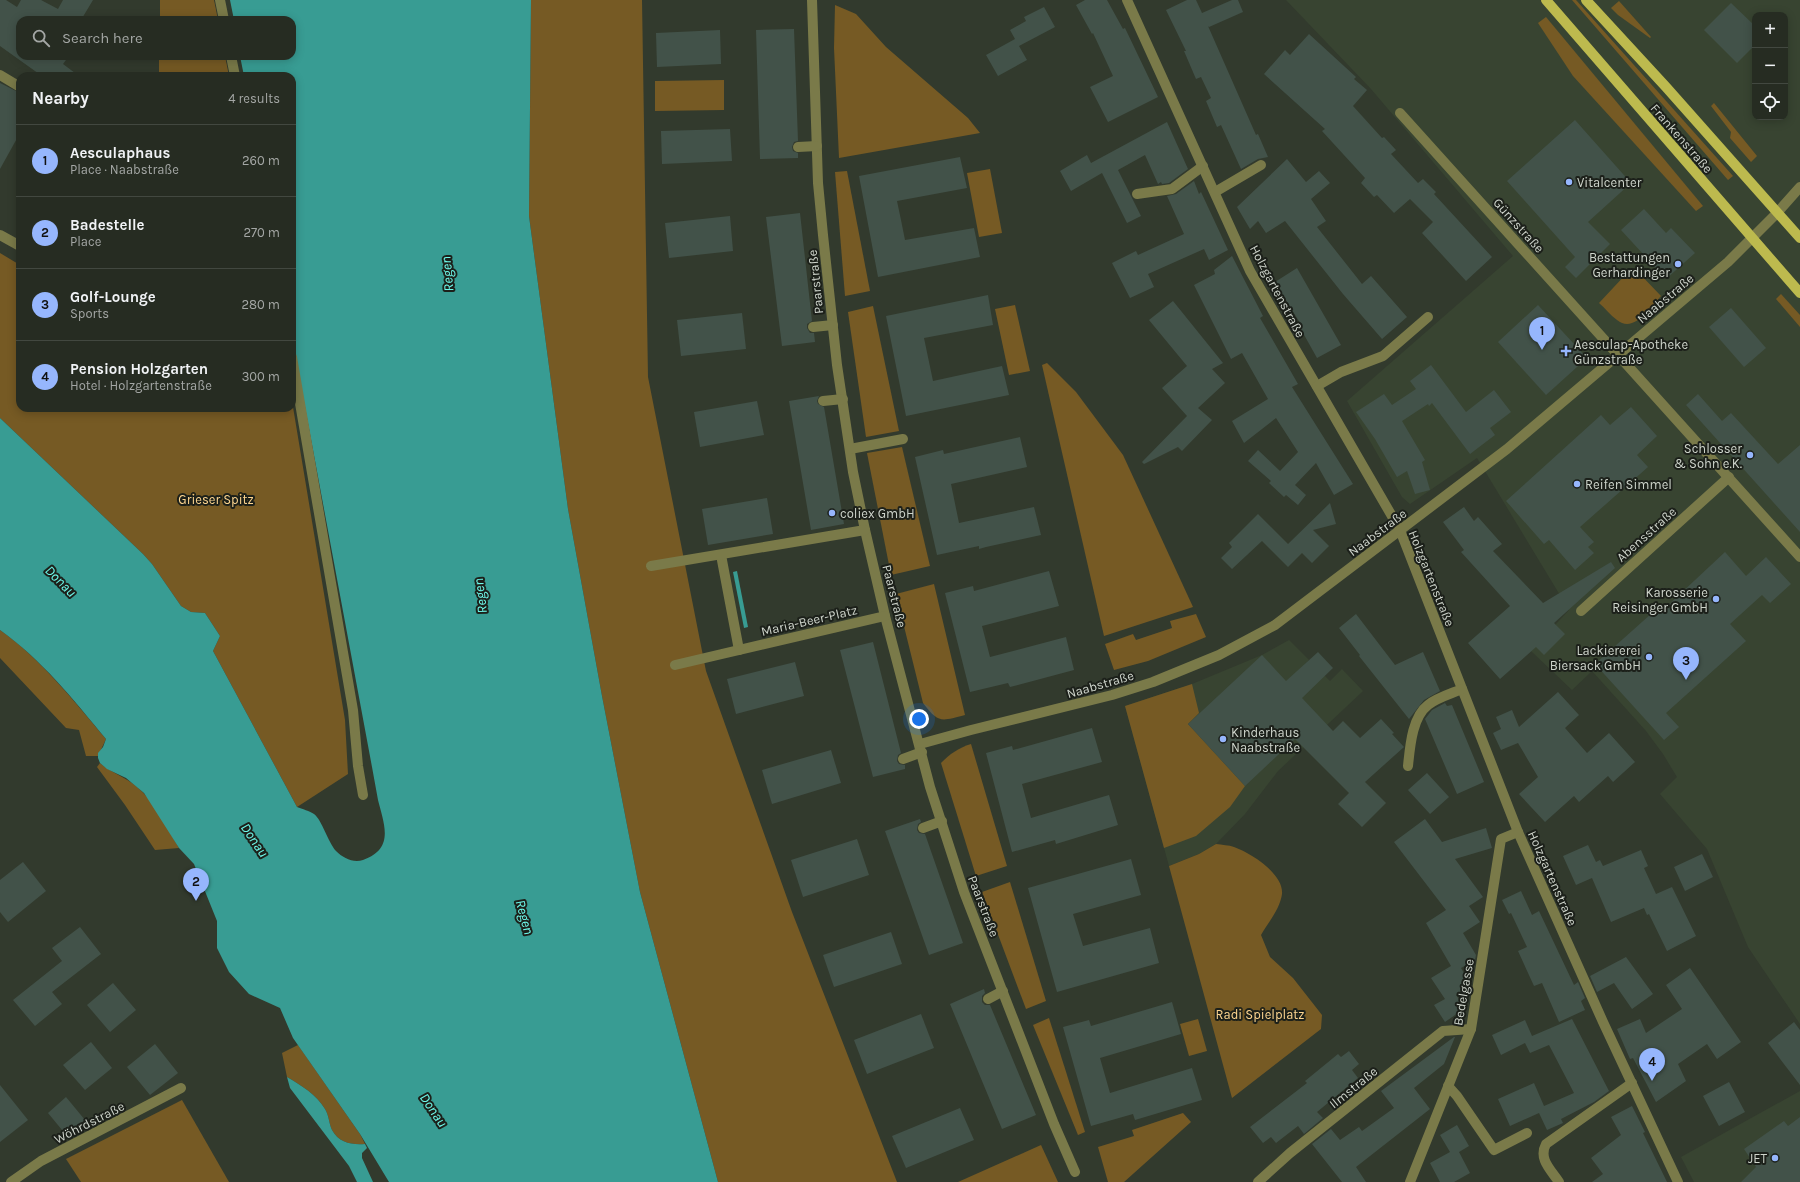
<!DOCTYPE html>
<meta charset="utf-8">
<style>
:root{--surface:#262c22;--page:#2e342a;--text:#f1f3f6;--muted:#a4a7a5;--line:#424840;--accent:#96b6fd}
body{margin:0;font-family:Karla,sans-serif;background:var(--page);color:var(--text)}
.controls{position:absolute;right:12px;top:12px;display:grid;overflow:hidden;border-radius:8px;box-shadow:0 2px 10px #0003}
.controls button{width:36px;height:36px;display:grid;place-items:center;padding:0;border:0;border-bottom:1px solid var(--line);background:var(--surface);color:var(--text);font:20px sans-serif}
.you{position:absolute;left:919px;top:719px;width:14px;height:14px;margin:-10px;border:3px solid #fff;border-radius:50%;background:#1a73e8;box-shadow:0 0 0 6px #1a73e833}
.badge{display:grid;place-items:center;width:26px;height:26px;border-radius:50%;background:var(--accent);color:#111;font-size:13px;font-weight:700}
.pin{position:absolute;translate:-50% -33px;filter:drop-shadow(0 1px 2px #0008)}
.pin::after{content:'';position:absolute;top:21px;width:14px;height:12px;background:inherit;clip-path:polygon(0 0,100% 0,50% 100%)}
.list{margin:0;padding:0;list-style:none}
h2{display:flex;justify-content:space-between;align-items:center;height:52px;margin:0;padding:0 16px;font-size:17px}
h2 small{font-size:13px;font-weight:400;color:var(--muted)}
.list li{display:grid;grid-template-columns:26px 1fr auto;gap:12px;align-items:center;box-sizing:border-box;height:72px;padding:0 16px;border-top:1px solid var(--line)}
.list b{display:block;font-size:15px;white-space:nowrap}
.list p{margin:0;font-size:13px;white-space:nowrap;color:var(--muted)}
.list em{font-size:13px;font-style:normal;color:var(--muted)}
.icon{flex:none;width:22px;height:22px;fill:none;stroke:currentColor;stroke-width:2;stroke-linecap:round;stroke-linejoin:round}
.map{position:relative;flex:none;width:1800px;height:1182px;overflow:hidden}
.search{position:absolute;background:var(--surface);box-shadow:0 2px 10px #0003;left:16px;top:16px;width:280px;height:44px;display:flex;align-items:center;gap:10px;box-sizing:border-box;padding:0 14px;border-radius:12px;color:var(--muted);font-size:15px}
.panel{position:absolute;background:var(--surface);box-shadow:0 2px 10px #0003;left:16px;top:72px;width:280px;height:340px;border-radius:12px}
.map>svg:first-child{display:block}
.built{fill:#384431;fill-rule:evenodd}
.green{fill:#765a24}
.water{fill:#389c93}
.building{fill:#425249}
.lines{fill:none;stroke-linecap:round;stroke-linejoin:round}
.minor{stroke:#7a7a49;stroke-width:10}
.major{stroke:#bdba4e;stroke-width:10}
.poi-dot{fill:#96b6fd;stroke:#1c201a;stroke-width:1.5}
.labels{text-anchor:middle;stroke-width:4;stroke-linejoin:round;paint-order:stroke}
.street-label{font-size:13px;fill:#cfd5cc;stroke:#1c201a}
.poi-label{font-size:13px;fill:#cfd5cc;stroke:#1c201a;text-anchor:start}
.park-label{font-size:13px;fill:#fed690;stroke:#1c201a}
.water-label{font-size:14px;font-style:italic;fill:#6efaec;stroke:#1c201a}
</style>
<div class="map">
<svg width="1800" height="1182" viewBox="0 0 1800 1182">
<rect width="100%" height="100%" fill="#323a2d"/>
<g class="built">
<path d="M1286 0H1800V1024L1748 947 1707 849 1660 794 1677 777 1663 754 1646 731 1592 671 1572 690 1531 651 1569 610 1477 458 1410 504 1402 497 1347 401 1513 256 1371 89ZM1755 15H1785V117H1755Z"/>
<polygon points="1289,640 1309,660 1304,665 1325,676 1330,681 1342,669 1363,691 1278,771 1245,814 1216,844 1199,854 1169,866 1125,706 1192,684 1262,655"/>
<polygon points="1800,1091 1800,1182 1694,1182 1681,1157"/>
</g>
<g class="green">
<polygon points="160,0 214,0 218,20 160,20"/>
<polygon points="531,0 642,0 648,377 706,671 792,912 897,1182 718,1182 640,892 602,696 568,509 529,216"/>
<polygon points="1572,0 1576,0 1733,176 1728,180"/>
<polygon points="1619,1 1651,37 1650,38 1618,15 1611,8"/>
<polygon points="835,5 856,14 886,47 968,118 980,133 839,158 834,48"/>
<polygon points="1546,17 1703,206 1696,211 1573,76 1538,23"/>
<polygon points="159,56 225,56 229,76 159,76"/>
<polygon points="724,80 724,110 655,111 655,81"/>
<polygon points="1714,103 1757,156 1751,162 1730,138 1731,132 1711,106"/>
<polygon points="990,169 1002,233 979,237 967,173"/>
<polygon points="847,171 870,291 845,296 835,172"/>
<polygon points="0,253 20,265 20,408 292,408 292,401 345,720 348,774 297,807 213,651 220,636 205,613 191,612 181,606 152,564 143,554 0,418"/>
<path d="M1628 272H1638L1661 296C1651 307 1634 334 1617 320 1610 315 1605 308 1599 303Z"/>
<polygon points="1781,294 1800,315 1800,327 1776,299"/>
<polygon points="1015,305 1030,371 1009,375 995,309"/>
<polygon points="873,306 899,431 866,437 848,312"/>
<polygon points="1047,363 1076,392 1123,455 1193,607 1104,636 1042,365"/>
<polygon points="902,447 930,566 891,575 867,453"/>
<path d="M934 584 965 715C941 721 939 724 923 703L896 594Z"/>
<polygon points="1196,614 1206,637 1148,661 1114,670 1105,644 1133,634 1136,640 1172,628 1170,621"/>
<path d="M0 630C42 660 73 700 106 739L98 756H86L79 730 66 728 0 658Z"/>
<polygon points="1192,684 1199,713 1188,724 1245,786 1230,807 1196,836 1164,848 1125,706"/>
<path d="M971 744 1007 866 976 876 941 763C950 754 958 748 971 744Z"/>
<path d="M100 763C111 773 126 777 137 787 155 802 167 828 179 848L155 850 125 805 97 767Z"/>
<path d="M1216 844C1222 845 1229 845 1234 847 1251 853 1284 874 1282 894 1280 909 1268 923 1261 935L1270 957 1293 978 1322 1015 1321 1029 1232 1098 1169 866 1199 854Z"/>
<polygon points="1010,882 1046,1001 1026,1009 982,892"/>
<polygon points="1049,1018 1085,1132 1078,1135 1033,1025"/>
<polygon points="1198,1019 1207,1051 1189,1056 1180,1024"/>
<path d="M298 1045 360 1134 365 1144C352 1145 339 1143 332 1130 329 1124 329 1115 325 1109 316 1094 302 1086 287 1077L282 1053Z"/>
<polygon points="182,1100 229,1182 81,1182 66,1159"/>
<polygon points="1183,1113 1191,1122 1124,1182 1108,1182 1098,1147 1134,1136 1132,1130"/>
<polygon points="1041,1145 1058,1182 958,1182"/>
</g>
<g class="water">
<path d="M230 0H531L529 216 568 509 602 696 640 892 718 1182H389L360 1134 293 1038 280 1008 249 994 229 972 217 948V921L194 864 179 848 144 793 126 778 107 769 100 763 98 758V753L103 747 106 739C73 699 42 660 0 630V418L143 554 152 564 181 606 191 612 205 613 220 636 213 651 297 807C302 809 310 811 314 814 322 820 328 842 336 851 343 858 353 863 363 860 395 849 384 824 378 800 376 789 374 778 372 767L292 337V76H244L240 56H292V20H234Z"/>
<polygon points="737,571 748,627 744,628 733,572"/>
<path d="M287 1077C302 1086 316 1094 325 1109 329 1115 329 1124 332 1130 339 1143 352 1145 365 1144L367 1148 362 1153V1158L373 1182H357L349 1166 290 1088Z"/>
</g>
<g class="building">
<polygon points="0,0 6,0 17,7 21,0 41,0 58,9 63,0 93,0 81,20 20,20 20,56 69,56 63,64 79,76 42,76 0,46"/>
<polygon points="1085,0 1107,0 1123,29 1125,28 1158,97 1108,122 1090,87 1113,76 1093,33 1092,34 1076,5"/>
<polygon points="1187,0 1196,0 1202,13 1232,0 1238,0 1243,12 1209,27 1208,26 1256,135 1258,134 1268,157 1258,159 1241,169 1221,125 1217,127 1206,101 1211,98 1201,77 1196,79 1184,51 1186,51 1166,10"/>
<polygon points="1731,3 1755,26 1755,45 1737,63 1704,30"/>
<polygon points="1044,7 1055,27 1019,46 1027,60 998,76 986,55 1015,39 1010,30 1026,21 1024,17"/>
<polygon points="794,29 798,141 794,142 792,147 793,151 798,153 798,158 760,159 756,30"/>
<polygon points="720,30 721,64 657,67 656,33"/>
<polygon points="1309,34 1356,77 1354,79 1367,90 1353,106 1382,138 1384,137 1396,150 1391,154 1418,183 1423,179 1436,192 1434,194 1492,257 1466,281 1422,233 1433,222 1410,199 1394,213 1377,195 1374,197 1361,183 1365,178 1322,131 1325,129 1264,74 1285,50 1290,55"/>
<polygon points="0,83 20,93 20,133 0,169"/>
<polygon points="1575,120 1631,183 1588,222 1610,244 1576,278 1565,267 1575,257 1507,181"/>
<polygon points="1167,122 1188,169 1169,183 1162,184 1161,182 1158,184 1145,155 1118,170 1141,216 1127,223 1102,173 1071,191 1060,171 1087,155 1091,163"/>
<polygon points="730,129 732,161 662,164 661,131"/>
<polygon points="960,157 967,188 897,201 901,220 905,240 974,228 980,257 878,277 859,176"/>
<polygon points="1287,159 1306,182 1319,171 1330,183 1311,199 1326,221 1317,227 1362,284 1371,276 1407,317 1382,339 1343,294 1285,221 1266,233 1258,221 1250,229 1237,207"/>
<polygon points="1194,181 1199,194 1201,192 1228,250 1209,260 1204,249 1148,274 1154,287 1130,298 1112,263 1136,251 1138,255 1184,234 1167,196 1176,194"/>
<polygon points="1644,209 1666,233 1671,228 1695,253 1666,279 1621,230"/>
<polygon points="800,213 812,321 807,324 807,328 810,333 814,333 815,342 782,346 766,217"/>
<polygon points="730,216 733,251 669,258 665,223"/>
<polygon points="1232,256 1263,316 1260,318 1298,384 1292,387 1353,484 1334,495 1316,463 1295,485 1306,495 1298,505 1286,495 1284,497 1269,483 1271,481 1248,461 1258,450 1280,471 1298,452 1276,418 1244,443 1232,421 1268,399 1242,353 1231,359 1194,285 1215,274 1214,270"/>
<polygon points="1297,268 1341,345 1317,358 1298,324 1300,323 1275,282"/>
<polygon points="988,295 993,325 924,338 933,381 1002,366 1009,395 906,416 886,316"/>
<polygon points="1173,301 1223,363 1212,369 1225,383 1198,408 1212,420 1182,451 1178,447 1144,464 1142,462 1187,416 1162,388 1187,366 1149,320"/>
<polygon points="1538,305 1587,358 1546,395 1498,342"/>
<polygon points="1731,308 1766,348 1744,367 1709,327"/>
<polygon points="742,313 746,349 681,356 677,320"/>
<polygon points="1431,365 1466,412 1494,390 1511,412 1490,428 1495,435 1470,454 1432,403 1429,406 1428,404 1402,421 1425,460 1422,462 1430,490 1415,494 1407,471 1397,477 1375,439 1356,412 1384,394 1392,405 1416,389 1410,381"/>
<polygon points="1698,394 1722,421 1731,413 1778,464 1800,445 1800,532 1686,405"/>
<polygon points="819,396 817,401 818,404 824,407 844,524 811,530 789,401"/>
<polygon points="757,401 764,435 700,447 694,412"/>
<polygon points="1631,407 1657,436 1637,455 1648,467 1580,527 1594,542 1588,547 1594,553 1575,570 1549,540 1544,544 1506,501 1601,415 1610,425"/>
<polygon points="1020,437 1027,467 951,484 959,523 1034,507 1041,535 986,547 979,549 979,546 937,555 915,457 943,450 944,454"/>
<polygon points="767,498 773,534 708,545 702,509"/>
<polygon points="1330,503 1336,524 1313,530 1329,546 1312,563 1302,553 1288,567 1262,541 1232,569 1221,558 1232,547 1229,543 1258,514 1288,544"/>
<polygon points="1464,507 1474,521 1478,517 1502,544 1493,551 1543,603 1611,562 1615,568 1554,623 1565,634 1544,655 1536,647 1500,679 1468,643 1510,606 1461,552 1464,550 1443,522"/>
<polygon points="1725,552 1746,576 1766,557 1791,584 1770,603 1762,595 1730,624 1746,641 1666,713 1679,727 1664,740 1595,664 1661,605 1664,609"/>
<polygon points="1049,571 1059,606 982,626 990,657 1066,637 1074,670 1010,687 1008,683 970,692 945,593 973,586 974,591"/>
<polygon points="1356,614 1395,665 1423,652 1440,691 1424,700 1409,719 1359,656 1360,655 1339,628"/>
<polygon points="873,642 901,753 898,755 897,761 899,764 905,765 905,769 873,777 840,650"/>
<polygon points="1318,652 1333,668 1302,698 1333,731 1343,721 1360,738 1381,719 1394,733 1392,734 1404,747 1365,782 1386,803 1362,827 1338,804 1349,793 1295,739 1245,786 1188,724 1262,655 1286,681"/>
<polygon points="795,662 804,696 736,714 727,679"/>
<polygon points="1558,692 1579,715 1565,728 1587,753 1609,733 1635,762 1613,782 1608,776 1579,802 1574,796 1545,822 1519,794 1538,777 1518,743 1501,750 1493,733 1501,729 1496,717 1512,710 1519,727"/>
<polygon points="1445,703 1447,706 1452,705 1484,782 1457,794 1425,719 1432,710"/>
<polygon points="1092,728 1102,762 1022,784 1031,818 1109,795 1118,825 1056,844 1055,840 1012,852 986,753 1012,746 1013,750"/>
<polygon points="831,750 841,783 772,804 762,770"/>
<polygon points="1427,773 1449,797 1430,814 1408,790"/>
<polygon points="920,819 921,822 918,824 917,830 919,833 925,834 963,943 929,955 885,831"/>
<polygon points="1425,819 1442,842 1486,828 1492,848 1455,859 1483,897 1469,906 1480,922 1463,933 1476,955 1475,960 1461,968 1471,985 1456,995 1465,1008 1445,1022 1434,1005 1445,999 1431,978 1451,966 1426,923 1446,910 1394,842"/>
<polygon points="857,839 869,875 803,897 791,860"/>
<polygon points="1588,845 1596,862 1600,860 1603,866 1641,850 1648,866 1644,868 1656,894 1672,887 1696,936 1667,951 1649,914 1647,915 1644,908 1611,922 1592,878 1576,885 1563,856"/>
<polygon points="1702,854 1713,877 1685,891 1674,867"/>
<polygon points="1131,859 1141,895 1073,914 1083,946 1150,928 1159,963 1057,992 1028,888"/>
<polygon points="23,862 46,891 8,922 0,912 0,880"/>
<polygon points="1521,891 1532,915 1539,911 1574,985 1578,982 1585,998 1581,1001 1585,1010 1559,1022 1542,983 1534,986 1518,951 1527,947 1511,913 1509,914 1502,900"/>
<polygon points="80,927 101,954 52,992 62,1004 35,1026 13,1000 62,961 52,948"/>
<polygon points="891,932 902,964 834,987 823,955"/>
<polygon points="1626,957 1653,994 1632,1009 1614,983 1597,992 1590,976"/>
<polygon points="1690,968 1741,1042 1717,1059 1707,1044 1678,1064 1686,1081 1656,1102 1633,1058 1630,1059 1617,1029 1640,1019 1646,1033 1682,1009 1666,985"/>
<polygon points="113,983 136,1010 110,1032 87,1005"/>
<polygon points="984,989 985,993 982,996 982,1002 985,1005 990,1005 1036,1115 1002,1129 950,1004"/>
<polygon points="1172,1002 1181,1034 1100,1058 1110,1093 1192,1068 1202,1100 1135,1120 1133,1114 1091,1126 1063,1027 1089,1020 1091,1026"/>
<polygon points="921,1014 934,1048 867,1074 854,1040"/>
<polygon points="1572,1019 1609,1091 1594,1102 1561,1119 1563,1123 1547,1130 1539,1113 1510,1126 1498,1099 1534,1083 1544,1106 1574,1093 1549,1045 1530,1053 1525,1043 1501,1055 1492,1035 1525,1020 1532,1036"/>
<polygon points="1794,1022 1800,1030 1800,1085 1768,1043"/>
<polygon points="1454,1037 1455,1037 1444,1064 1414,1088 1430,1109 1356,1167 1366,1182 1342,1182 1312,1144 1331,1129 1340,1140 1359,1127 1362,1131 1394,1108 1381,1091"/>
<polygon points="91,1042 112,1068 85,1090 63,1065"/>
<polygon points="155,1044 178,1073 150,1095 127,1067"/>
<polygon points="1349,1051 1359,1064 1352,1070 1358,1078 1317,1112 1323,1118 1304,1134 1298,1126 1276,1143 1271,1137 1263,1143 1250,1127 1307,1083 1305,1081 1338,1054 1341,1057"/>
<polygon points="1729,1082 1745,1112 1719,1126 1703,1096"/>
<polygon points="0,1085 28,1120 0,1142"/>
<polygon points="66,1097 85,1120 67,1136 48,1113"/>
<polygon points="1632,1106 1645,1132 1643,1133 1667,1182 1592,1182 1603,1174 1591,1158 1621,1135 1611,1117"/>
<polygon points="960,1108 974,1140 906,1168 892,1136"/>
<polygon points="1800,1117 1800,1182 1741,1182 1756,1167 1744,1149 1784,1121 1788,1126"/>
<polygon points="1457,1125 1469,1146 1459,1152 1470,1173 1454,1182 1440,1182 1430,1163 1450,1152 1440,1135"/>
</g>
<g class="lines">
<g class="minor">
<polyline points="220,0 224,20"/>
<polyline points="812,0 818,183 823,235 837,365 853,472 865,530 885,616 930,787 964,892 1054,1124 1075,1172"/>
<polyline points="1127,0 1250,271 1400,530 1518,832 1603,1022 1678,1182"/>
<polyline points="231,56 235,76"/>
<polyline points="0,75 20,87"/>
<polyline points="1400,113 1800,557"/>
<polyline points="798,147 817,146"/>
<polyline points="1215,192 1261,165"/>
<polyline points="1137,194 1172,189 1203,166"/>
<polyline points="0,235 20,246"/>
<polyline points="813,327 833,325"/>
<polyline points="292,357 353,710 358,766 363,795"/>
<polyline points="1317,386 1341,372 1383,356 1428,317"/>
<polyline points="823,401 843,399"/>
<polyline points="850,449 903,439"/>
<polyline points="721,555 739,650"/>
<polyline points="651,566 865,530"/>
<polyline points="1581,611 1729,477"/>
<polyline points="675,665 885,616"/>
<polyline points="920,744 971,730 1112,695 1153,682 1219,655 1275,625 1507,449 1728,262 1777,213 1800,187"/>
<polyline points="903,759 922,752"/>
<path d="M1408 766C1410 747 1412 717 1428 705 1436 698 1453 693 1462 689"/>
<polyline points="923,828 942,821"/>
<polyline points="988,999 1003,991"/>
<polyline points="1448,1086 1457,1096 1494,1150 1527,1133"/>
<polyline points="11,1182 41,1161 181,1088"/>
<polyline points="1258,1182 1290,1153 1443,1031 1471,1029"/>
<polyline points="1410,1182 1471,1029 1501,839 1518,832"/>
<path d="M1559 1182C1551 1170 1538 1159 1546 1144L1632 1083"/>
</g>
<g class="major">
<polyline points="1546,0 1800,293"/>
<polyline points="1586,0 1666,87 1800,238"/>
</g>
</g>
<g class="poi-dot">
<circle cx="1569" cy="182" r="4"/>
<circle cx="1678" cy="264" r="4"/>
<path d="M1564 345h4v4h4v4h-4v4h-4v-4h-4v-4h4z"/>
<circle cx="1750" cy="455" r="4"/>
<circle cx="1577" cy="484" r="4"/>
<circle cx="832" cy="513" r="4"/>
<circle cx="1716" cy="599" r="4"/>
<circle cx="1649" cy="657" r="4"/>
<circle cx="1223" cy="739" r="4"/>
<circle cx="1775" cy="1158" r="4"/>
</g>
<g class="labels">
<g class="street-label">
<text transform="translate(1682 138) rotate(49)" y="5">Frankenstraße</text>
<text transform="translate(1519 225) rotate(48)" y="5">Günzstraße</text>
<text transform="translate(815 282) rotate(-96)" y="5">Paarstraße</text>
<text transform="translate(1278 291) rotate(62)" y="5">Holzgartenstraße</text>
<text transform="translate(1665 298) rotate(-40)" y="5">Naabstraße</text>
<text transform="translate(1377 532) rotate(-37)" y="5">Naabstraße</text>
<text transform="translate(1646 534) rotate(-42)" y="5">Abensstraße</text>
<text transform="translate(1432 578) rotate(68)" y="5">Holzgartenstraße</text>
<text transform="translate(895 596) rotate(76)" y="5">Paarstraße</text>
<text transform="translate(809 620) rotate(-13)" y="5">Maria-Beer-Platz</text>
<text transform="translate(1100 684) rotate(-16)" y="5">Naabstraße</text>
<text transform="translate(1553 878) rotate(66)" y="5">Holzgartenstraße</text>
<text transform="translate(984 906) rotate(69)" y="5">Paarstraße</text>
<text transform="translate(1463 992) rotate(-80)" y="5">Bedelgasse</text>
<text transform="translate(1353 1087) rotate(-39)" y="5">Ilmstraße</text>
<text transform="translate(89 1122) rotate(-27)" y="5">Wöhrdstraße</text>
</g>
<g class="poi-label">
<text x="1577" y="187">Vitalcenter</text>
<text x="1670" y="262" text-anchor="end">Bestattungen<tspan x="1670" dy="15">Gerhardinger</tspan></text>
<text x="1574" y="349">Aesculap-Apotheke<tspan x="1574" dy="15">Günzstraße</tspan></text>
<text x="1742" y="453" text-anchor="end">Schlosser<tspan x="1742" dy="15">&amp; Sohn e.K.</tspan></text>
<text x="1585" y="489">Reifen Simmel</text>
<text x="840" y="518">coliex GmbH</text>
<text x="1708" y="597" text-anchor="end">Karosserie<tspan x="1708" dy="15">Reisinger GmbH</tspan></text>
<text x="1641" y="655" text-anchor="end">Lackiererei<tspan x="1641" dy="15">Biersack GmbH</tspan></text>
<text x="1231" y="737">Kinderhaus<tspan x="1231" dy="15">Naabstraße</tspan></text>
<text x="1767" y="1163" text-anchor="end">JET</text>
</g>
<g class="park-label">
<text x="216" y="504">Grieser Spitz</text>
<text x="1260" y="1019">Radi Spielplatz</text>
</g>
<g class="water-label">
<text transform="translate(447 274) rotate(-95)" y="5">Regen</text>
<text transform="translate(61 581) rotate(45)" y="5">Donau</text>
<text transform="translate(480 596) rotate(-97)" y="5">Regen</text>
<text transform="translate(255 840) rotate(56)" y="5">Donau</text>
<text transform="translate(525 917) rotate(75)" y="5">Regen</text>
<text transform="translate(434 1110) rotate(56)" y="5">Donau</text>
</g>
</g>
</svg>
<div class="controls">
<button>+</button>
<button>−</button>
<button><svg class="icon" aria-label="locate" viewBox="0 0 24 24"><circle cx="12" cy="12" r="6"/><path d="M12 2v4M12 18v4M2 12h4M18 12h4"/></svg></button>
</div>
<div class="you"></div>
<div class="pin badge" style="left:1542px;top:350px">1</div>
<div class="pin badge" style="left:196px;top:901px">2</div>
<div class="pin badge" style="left:1686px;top:680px">3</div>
<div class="pin badge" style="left:1652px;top:1081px">4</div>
<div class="search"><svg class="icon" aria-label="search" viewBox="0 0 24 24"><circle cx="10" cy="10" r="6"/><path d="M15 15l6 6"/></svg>Search here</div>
<section class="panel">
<h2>Nearby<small>4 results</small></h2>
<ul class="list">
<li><span class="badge">1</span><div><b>Aesculaphaus</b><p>Place · Naabstraße</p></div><em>260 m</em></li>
<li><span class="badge">2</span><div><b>Badestelle</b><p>Place</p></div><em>270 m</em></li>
<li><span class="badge">3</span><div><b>Golf-Lounge</b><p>Sports</p></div><em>280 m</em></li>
<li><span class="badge">4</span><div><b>Pension Holzgarten</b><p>Hotel · Holzgartenstraße</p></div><em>300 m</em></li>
</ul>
</section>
</div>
